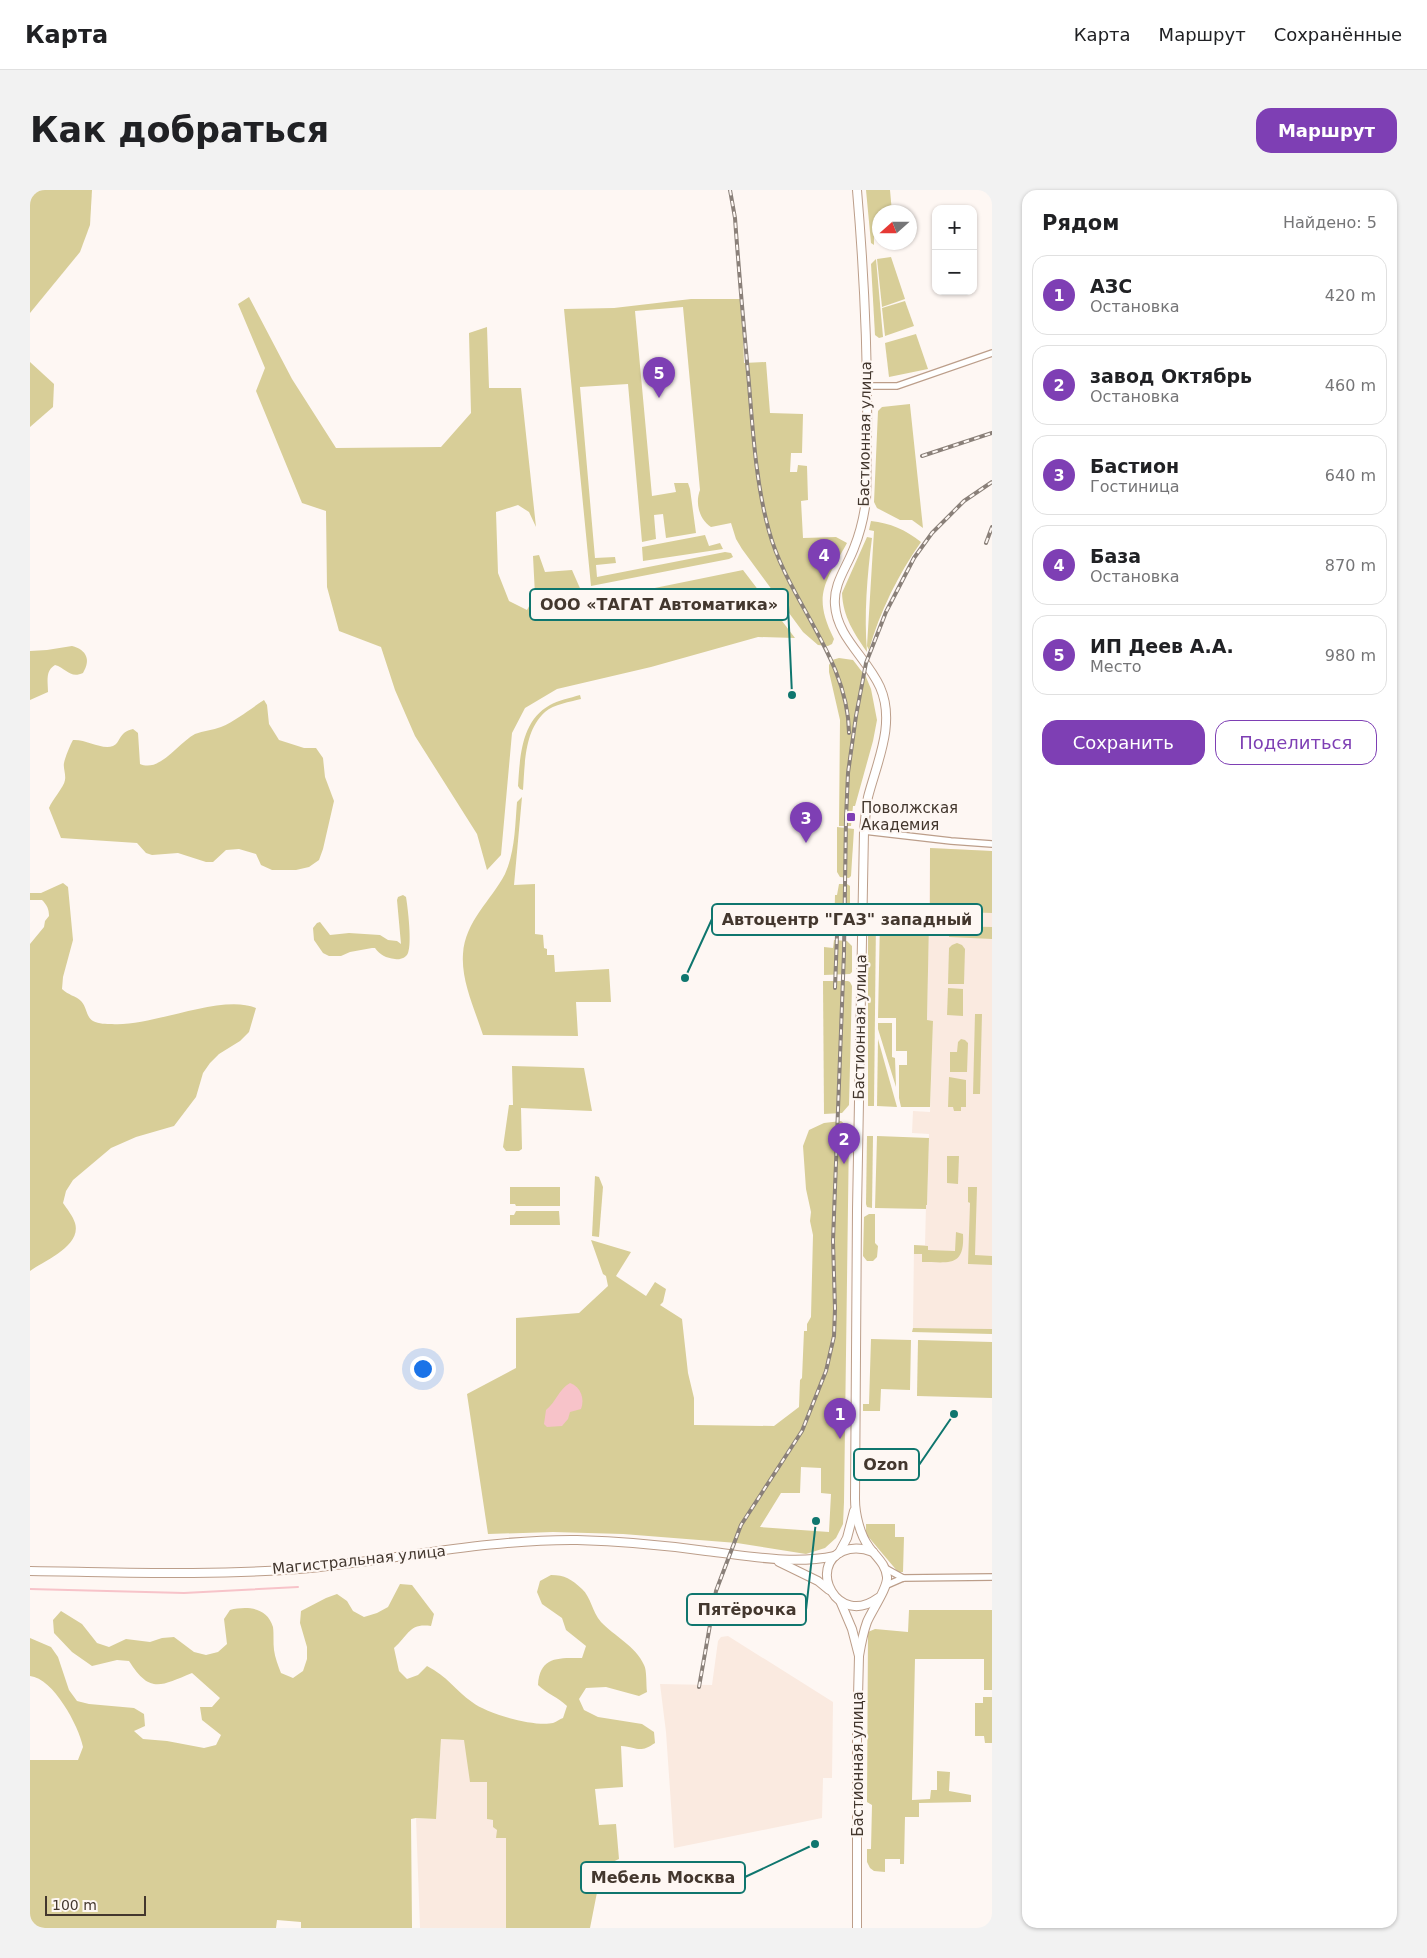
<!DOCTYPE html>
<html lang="ru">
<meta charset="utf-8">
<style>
:root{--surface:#fff;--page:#f2f2f2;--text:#202124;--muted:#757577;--line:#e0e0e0;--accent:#7e3fb4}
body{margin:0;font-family:"DejaVu Sans",sans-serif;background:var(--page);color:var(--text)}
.controls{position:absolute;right:15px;top:15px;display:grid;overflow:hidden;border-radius:10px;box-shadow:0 1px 4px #0004}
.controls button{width:45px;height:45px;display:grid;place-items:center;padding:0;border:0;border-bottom:1px solid var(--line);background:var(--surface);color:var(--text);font:25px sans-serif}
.compass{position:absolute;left:842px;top:15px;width:45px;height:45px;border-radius:50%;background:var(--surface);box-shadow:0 1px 4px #0004;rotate:249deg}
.scale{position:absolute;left:15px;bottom:12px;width:101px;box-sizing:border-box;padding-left:5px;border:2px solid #43372e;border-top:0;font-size:14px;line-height:18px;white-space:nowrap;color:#43372e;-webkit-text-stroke:4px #fef7f3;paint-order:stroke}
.you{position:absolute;left:392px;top:1178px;width:18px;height:18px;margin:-12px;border:4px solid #fff;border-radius:50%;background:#1a73e8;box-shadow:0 0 0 8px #1a73e833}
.badge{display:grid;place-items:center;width:32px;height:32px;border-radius:50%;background:var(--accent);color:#fff;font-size:16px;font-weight:700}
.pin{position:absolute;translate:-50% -41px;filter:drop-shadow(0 1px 2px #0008)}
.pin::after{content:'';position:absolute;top:26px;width:18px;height:15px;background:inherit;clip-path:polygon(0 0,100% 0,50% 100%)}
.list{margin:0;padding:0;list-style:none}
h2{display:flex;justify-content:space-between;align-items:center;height:65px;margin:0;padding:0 20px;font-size:21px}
h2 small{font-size:16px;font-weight:400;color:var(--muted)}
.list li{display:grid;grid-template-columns:32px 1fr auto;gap:15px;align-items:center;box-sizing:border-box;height:80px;margin:0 10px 10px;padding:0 10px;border:1px solid var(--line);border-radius:15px}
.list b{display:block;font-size:19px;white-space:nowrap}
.list p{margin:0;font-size:16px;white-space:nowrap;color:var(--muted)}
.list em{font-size:16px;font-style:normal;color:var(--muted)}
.actions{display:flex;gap:10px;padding:15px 20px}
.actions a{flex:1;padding:11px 0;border:1px solid var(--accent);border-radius:15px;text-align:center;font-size:18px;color:var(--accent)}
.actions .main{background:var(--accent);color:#fff}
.map{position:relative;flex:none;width:962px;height:1738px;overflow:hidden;border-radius:15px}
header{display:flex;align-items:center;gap:30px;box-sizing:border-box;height:70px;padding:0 25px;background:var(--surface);border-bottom:1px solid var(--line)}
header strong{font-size:24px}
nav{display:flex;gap:28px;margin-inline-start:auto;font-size:18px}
.intro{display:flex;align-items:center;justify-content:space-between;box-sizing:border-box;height:120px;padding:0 30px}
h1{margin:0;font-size:35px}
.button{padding:12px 22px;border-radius:15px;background:var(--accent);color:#fff;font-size:18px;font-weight:700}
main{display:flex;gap:30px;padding:0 30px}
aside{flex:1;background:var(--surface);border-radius:15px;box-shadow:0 1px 4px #0004}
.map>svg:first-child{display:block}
.built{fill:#faeae0}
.green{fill:#d8ce98;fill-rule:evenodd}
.water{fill:#f7c3c9}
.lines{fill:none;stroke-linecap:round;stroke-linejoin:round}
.stream{stroke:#f7c3c9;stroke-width:2}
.street-casing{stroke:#bc9e8a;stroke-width:8}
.secondary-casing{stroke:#bc9e8a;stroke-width:10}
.street{stroke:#fff;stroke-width:5.5}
.secondary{stroke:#fff;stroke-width:8}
.rail-casing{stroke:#8a8079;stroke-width:4}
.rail{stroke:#fef7f3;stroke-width:2;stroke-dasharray:5.5;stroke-linecap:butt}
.poi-dot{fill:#7e3fb4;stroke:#fef7f3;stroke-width:2}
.labels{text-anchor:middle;stroke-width:4.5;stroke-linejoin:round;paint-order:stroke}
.street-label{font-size:15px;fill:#43372e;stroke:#fef7f3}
.poi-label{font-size:15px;fill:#43372e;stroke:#fef7f3;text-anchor:start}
.leader{fill:none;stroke:#0f766e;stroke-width:2}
.callout-dot{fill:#0f766e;stroke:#fef7f3;stroke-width:2}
.callout{fill:#fef7f3;stroke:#0f766e;stroke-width:2}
.callout-label{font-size:16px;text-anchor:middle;font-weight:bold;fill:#43372e}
</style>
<header>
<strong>Карта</strong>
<nav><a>Карта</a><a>Маршрут</a><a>Сохранённые</a></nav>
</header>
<div class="intro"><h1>Как добраться</h1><a class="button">Маршрут</a></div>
<main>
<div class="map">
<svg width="962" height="1738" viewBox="0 0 962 1738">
<rect width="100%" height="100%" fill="#fef7f3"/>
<g class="built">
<polygon points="900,658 962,661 962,1139 883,1138 884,1055 895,1055 896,1015 897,1015 899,944 882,943 883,921 900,922 903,831 897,831"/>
<polygon points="698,1446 803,1512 802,1588 793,1588 792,1628 644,1658 636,1542 630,1494 682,1495 688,1451 691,1447"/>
<polygon points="411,1549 434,1550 457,1592 457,1629 463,1630 467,1640 476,1648 476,1738 390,1738 386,1628 406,1629"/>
</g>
<g class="green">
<polygon points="0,0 62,0 60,35 50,62 0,123"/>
<polygon points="836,0 860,0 862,22 849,22 849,40 844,41 844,55 841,53"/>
<polygon points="861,67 875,109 852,117 847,69"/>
<polygon points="846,69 853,147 849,148 845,145 841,74"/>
<polygon points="219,107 262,189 306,258 411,257 441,223 439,143 457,137 459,198 491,198 506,337 499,322 488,315 466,322 468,383 479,411 497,420 505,405 503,366 509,365 515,382 542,380 556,412 713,380 765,448 728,447 621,477 527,499 495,518 482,543 471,665 457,680 447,644 385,546 365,500 351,457 309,441 297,397 296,321 272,313 226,201 235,178 208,114"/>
<path d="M661 109H712L714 173 736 172 740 223 773 224 772 263H761L760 282H767L768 275 777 276 778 310 771 311 773 348 806 347 817 353C795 393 782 405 804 449L802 454 798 456 788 455 773 442 712 359 706 349 701 333 681 337C669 329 665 313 670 300L653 117 605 121 622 306 646 302 644 293H658L660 299 666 343 636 348 633 324 624 325 626 349 612 352 598 194 550 197 565 368 585 367 586 373 566 375 567 387 695 362 701 363 703 367 699 369 561 396 534 119 584 118Z"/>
<polygon points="875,111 884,136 855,146 852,118"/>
<polygon points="886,144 898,179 859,187 855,153"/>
<polygon points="0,172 24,194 23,217 0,237"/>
<polygon points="880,214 880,215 893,338 882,330 870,330 847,318 844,312 848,221 852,217"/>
<path d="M841 331C860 333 876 340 891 352 868 385 850 421 839 460L837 456 844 341 839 340Z"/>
<polygon points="675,345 679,356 690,353 693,359 613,371 612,357"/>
<path d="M837 347 842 348C837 387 834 424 837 462 824 443 813 427 812 403Z"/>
<path d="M42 456C57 460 61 470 53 483 40 489 36 478 25 475 15 481 18 491 18 502L0 510V461L17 460Z"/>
<polygon points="809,468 823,470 836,487 841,499 847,530 843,551 825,616 823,616 821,636 809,636 810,530 799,482 799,475 802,470"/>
<path d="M550 505 551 509C540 512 524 514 515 522 494 541 495 574 493 600L490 599 488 596C490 567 491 531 520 515 529 510 540 508 550 505Z"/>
<path d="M234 510 237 515 239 534 249 550 274 558H286L293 568 295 587 304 611 293 659 289 670 279 677 266 680H242L231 675 226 664 209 659 196 660 183 672H176L148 663 122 665 116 663 107 653 31 648 19 618C22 610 34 597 35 590 36 584 33 578 34 573 35 568 40 555 43 550 56 549 71 560 83 556 91 553 88 542 103 539L108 543 110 574C130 583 149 552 165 544 173 541 183 540 191 537 207 530 220 519 234 510Z"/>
<path d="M492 607 484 695 505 694V744L513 745 514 758 517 759V765H524L525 782 579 779 581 812H546L548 846 453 845C445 820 431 791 433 764 435 731 461 711 475 684 485 662 485 636 487 612Z"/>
<polygon points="807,637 824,639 821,686 819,688 810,687 807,682"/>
<polygon points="900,658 962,661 962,723 900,721"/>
<path d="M33 693 38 697 43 750 33 787 32 799C38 805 46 806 51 811 57 817 56 827 63 831 69 834 76 834 82 834 123 837 191 803 226 818L219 842 210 851 189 864 180 873 173 883 166 907 144 936 106 947 81 958 43 990 36 1001 33 1013C37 1019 43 1026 45 1033 52 1056 14 1071 0 1081V754L14 737 15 731 19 726C19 719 17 715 12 710H0V703H11Z"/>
<polygon points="809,694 817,694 820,696 820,740 818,744 804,744 805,705 807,705"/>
<path d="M373 705 376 707C378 719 382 753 378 763 376 768 370 770 365 769 356 768 350 765 345 758H342L320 762 311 766H299L293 763 284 750 283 738 287 733 290 732 300 745 319 743 350 745 358 750 367 751 371 754 367 710 368 707Z"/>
<polygon points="846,729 844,916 838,916 838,740 840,734"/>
<polygon points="850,729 899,732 897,830 903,831 900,917 871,917 869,908 869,875 877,875 877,861 866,861 866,828 848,828"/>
<polygon points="919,736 962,737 962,749 919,747"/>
<polygon points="804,750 817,751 822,756 822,782 820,784 794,785 794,757 803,758"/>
<polygon points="927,753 932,755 935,759 934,794 918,794 919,758 922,755"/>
<polygon points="793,791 818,791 820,792 822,796 819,915 812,923 794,924"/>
<polygon points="918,798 933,799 933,826 917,825"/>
<polygon points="945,824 952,824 950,904 943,904"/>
<polygon points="848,833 862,833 862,867 865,868 866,897 848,839"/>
<polygon points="848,849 867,917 847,916"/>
<polygon points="931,849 935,850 938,853 937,882 920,882 920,862 927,862 928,852"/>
<polygon points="482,876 554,878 562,921 491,918 492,959 489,961 476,961 473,957 479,915 483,915"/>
<polygon points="919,887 936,890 936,917 931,917 931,921 924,921 923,917 918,917"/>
<path d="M811 931 817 936 819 942 814 1312 813 1334 806 1348 795 1358 776 1364 707 1353 593 1344 523 1342 458 1344 437 1204 486 1178V1128L549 1123 578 1096 576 1086 573 1084 561 1050 601 1062 586 1086 616 1106 625 1092 636 1099 633 1112 630 1115 652 1129 658 1183 664 1208V1235L744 1236 769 1217 770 1190 772 1188 774 1141H777V1134L781 1127 783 1045 780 1031 781 1022 776 999 773 956 779 940 794 933ZM771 1277 791 1278V1303L801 1304 799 1342 730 1337 751 1303H770Z"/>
<polygon points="837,946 843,946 842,1018 837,1017 836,1014"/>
<polygon points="847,946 899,948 897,1015 896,1015 896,1019 845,1018"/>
<polygon points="917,966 929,966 928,994 917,993"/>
<polygon points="565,986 569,987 573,997 569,1047 562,1046"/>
<polygon points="480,997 530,997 530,1016 486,1016 485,1014 480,1014"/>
<polygon points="938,997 947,997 945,1065 962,1066 962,1075 938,1074 940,1013 938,1012"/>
<polygon points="486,1021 529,1021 530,1035 480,1035 480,1025 484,1025"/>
<polygon points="839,1024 845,1024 845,1053 848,1056 847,1067 843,1071 837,1071 833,1066 834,1027"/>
<path d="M926 1042 933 1044C935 1078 918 1072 892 1072V1064H884V1055L898 1056V1060L925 1061Z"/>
<polygon points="883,1138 962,1139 962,1144 882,1142"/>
<polygon points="841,1149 881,1150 880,1200 851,1199 850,1221 833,1221 833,1214 839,1214"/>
<polygon points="888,1150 962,1152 962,1208 887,1206"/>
<polygon points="836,1334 865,1334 865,1347 874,1347 873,1382 868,1382 836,1344"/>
<path d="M521 1385C535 1385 541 1389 552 1399 561 1407 562 1422 571 1432 584 1446 606 1456 614 1475 617 1480 616 1495 617 1502L609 1506 576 1497 556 1498 549 1509 554 1520 568 1527 612 1534 624 1542 625 1553C609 1564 608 1557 591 1556L593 1597 565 1599 569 1635 586 1634 589 1669 572 1677 560 1738H476V1648H466L467 1640 463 1637V1630L457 1629V1592H440L434 1550 411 1549 406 1629 386 1628 381 1629 382 1738H271V1732L247 1730 246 1738H0V1570H48L53 1557C49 1536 23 1488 0 1486V1448L21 1457 28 1467 39 1500 47 1511 59 1514 104 1518 114 1524 115 1536 104 1541 113 1549 137 1551 174 1558 186 1555 191 1545 172 1530 170 1517H182L190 1508 162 1483C130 1496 120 1504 99 1471L87 1470 62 1476 42 1462 24 1443 23 1430 31 1421 52 1434 67 1453 79 1457 96 1449 120 1452 132 1448 144 1447 164 1462 176 1465 188 1462 197 1454 194 1429 200 1420C217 1416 237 1417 243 1437 244 1444 243 1452 244 1460 245 1468 248 1475 251 1483L263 1488 273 1481 277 1469V1457L270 1433 271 1421 296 1408 307 1404 317 1411 323 1421 334 1427 347 1423 358 1417 370 1394 382 1395 404 1424 401 1436C379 1433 379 1445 364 1458L369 1481 377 1489 388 1485 397 1476C417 1486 425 1500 442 1512 457 1524 504 1537 523 1533 526 1532 530 1529 533 1528L537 1516C528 1507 517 1504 508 1495 510 1466 528 1468 552 1468L556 1456 536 1440 532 1428 512 1414 507 1402 510 1391Z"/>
<polygon points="879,1420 962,1420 962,1500 954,1500 954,1469 885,1469 882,1610 900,1609 901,1600 907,1600 907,1581 920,1582 919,1601 941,1605 941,1612 889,1613 889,1627 875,1627 874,1674 870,1674 870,1669 855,1669 855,1682 844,1681 840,1678 837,1672 837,1659 841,1659 842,1615 837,1612 838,1442 845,1439 878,1442"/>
<polygon points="953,1507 962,1507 962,1553 955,1553 954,1546 945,1546 945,1513 953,1513"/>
</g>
<path class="water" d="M540 1193C551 1197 555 1209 551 1219L540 1222 538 1229 532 1236 517 1237 514 1234 516 1220C527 1211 528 1200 540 1193Z"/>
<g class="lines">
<polyline class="stream" points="0,1399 154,1403 268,1397"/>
<defs>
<g id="street">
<polyline points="838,196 867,196 962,163"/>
<polyline points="834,641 921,651 962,654"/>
<polyline points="855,1378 873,1388"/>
<polyline points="857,1395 873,1388 962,1387"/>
</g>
<g id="secondary">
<path d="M827 0C834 82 838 163 837 246 836 267 837 289 836 310 834 327 830 343 824 358 817 377 803 394 805 415 807 447 837 468 850 497 866 533 847 572 838 607 836 618 835 630 834 641L827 1020 825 1309C825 1324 830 1345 839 1357 846 1367 856 1374 857 1387 858 1398 842 1420 837 1432 833 1443 831 1454 829 1466"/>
<path d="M843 1362C833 1358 823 1357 813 1361 777 1376 807 1438 848 1408"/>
<polyline points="809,1363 817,1348 824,1321"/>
<polyline points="749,1372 788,1391 799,1400"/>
<path d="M0 1381C89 1382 179 1386 268 1379 361 1371 453 1349 547 1350 590 1351 633 1355 676 1361 720 1366 762 1375 805 1366"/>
<polyline points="811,1413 822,1439 829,1466 827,1548 827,1738"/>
</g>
</defs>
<use href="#street" class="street-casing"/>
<use href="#secondary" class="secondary-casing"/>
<use href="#street" class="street"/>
<use href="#secondary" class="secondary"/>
<defs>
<g id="rail">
<path d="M700 0 705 28C709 84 714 139 719 194 723 243 726 294 739 341 758 411 818 467 819 543"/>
<polyline points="892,266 962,243"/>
<polyline points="956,353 962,337"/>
<polyline points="805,798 807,745"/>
<polyline points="669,1497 686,1401 711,1335 772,1241 796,1181 804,1146 805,1119 803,1051 814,762 816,628 818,583 826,526 836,473 856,422 884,368 902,343 934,311 962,292"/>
</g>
</defs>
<use href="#rail" class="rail-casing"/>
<use href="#rail" class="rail"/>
</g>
<rect class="poi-dot" x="816" y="622" width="10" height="10" rx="2.5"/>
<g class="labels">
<g class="street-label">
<text transform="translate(835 244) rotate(-89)" y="5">Бастионная улица</text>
<text transform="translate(830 837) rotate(-89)" y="5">Бастионная улица</text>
<text transform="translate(329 1370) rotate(-6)" y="5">Магистральная улица</text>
<text transform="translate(828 1574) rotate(-90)" y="5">Бастионная улица</text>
</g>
<g class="poi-label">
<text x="831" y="623">Поволжская<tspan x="831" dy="17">Академия</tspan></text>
</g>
</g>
<path class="leader" d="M762 505L758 415M655 788L682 729M924 1224L889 1275M786 1331L776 1420M785 1654L715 1687"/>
<g class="callout-dot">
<circle cx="762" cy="505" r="5"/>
<circle cx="655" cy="788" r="5"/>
<circle cx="924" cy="1224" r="5"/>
<circle cx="786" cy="1331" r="5"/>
<circle cx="785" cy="1654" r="5"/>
</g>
<g class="callout">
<rect x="500" y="399" width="258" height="31" rx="5"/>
<rect x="682" y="714" width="270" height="31" rx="5"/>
<rect x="824" y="1259" width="65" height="31" rx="5"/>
<rect x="657" y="1404" width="119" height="31" rx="5"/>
<rect x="551" y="1672" width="164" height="31" rx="5"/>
</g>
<g class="callout-label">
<text x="629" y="420">ООО «ТАГАТ Автоматика»</text>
<text x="817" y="735">Автоцентр "ГАЗ" западный</text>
<text x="856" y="1280">Ozon</text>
<text x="717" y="1425">Пятёрочка</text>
<text x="633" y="1693">Мебель Москва</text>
</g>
</svg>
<div class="controls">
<button>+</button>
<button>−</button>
</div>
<svg class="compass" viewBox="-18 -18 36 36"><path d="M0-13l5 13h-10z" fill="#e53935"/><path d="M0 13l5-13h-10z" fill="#757577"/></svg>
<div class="scale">100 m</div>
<div class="you"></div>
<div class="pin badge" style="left:810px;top:1249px">1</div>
<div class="pin badge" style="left:814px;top:974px">2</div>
<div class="pin badge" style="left:776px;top:653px">3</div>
<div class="pin badge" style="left:794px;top:390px">4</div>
<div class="pin badge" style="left:629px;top:208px">5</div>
</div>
<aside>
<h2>Рядом<small>Найдено: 5</small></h2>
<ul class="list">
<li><span class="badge">1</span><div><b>АЗС</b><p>Остановка</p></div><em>420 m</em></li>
<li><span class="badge">2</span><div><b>завод Октябрь</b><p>Остановка</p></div><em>460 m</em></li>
<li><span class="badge">3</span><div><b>Бастион</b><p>Гостиница</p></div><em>640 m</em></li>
<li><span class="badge">4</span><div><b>База</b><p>Остановка</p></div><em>870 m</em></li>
<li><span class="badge">5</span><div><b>ИП Деев А.А.</b><p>Место</p></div><em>980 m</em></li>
</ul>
<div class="actions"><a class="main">Сохранить</a><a>Поделиться</a></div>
</aside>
</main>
